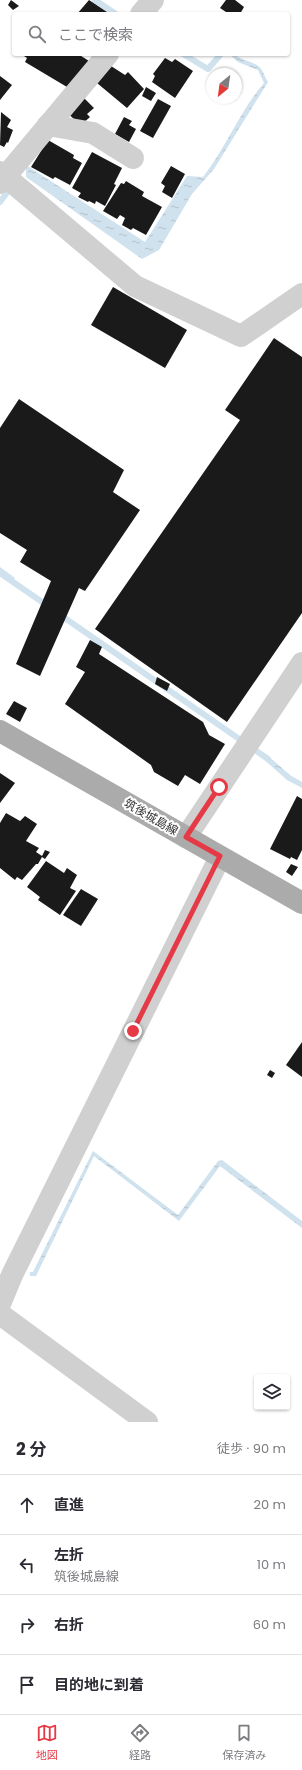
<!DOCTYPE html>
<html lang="ja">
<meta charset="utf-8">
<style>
:root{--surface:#fff;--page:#f2f2f3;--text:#2b2b33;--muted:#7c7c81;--line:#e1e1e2;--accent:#e63946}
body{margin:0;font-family:Poppins,"Noto Sans JP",sans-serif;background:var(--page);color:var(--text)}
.controls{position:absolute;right:12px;bottom:12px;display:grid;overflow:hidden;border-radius:4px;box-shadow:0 1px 3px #0004}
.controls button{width:36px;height:36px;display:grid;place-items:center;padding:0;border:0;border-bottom:1px solid var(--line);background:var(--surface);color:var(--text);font:20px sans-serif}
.compass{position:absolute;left:206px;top:68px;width:36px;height:36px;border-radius:50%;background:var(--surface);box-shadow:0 1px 3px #0004;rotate:209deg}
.stop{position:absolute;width:12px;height:12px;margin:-9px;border:3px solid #e63946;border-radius:50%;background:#fff}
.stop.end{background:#e63946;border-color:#fff;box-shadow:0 1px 4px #0008}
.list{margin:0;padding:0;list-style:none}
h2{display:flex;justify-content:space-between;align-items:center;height:52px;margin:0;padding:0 16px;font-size:17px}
h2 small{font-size:13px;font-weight:400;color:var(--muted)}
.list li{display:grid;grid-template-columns:26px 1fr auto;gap:12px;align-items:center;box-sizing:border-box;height:60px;padding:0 16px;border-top:1px solid var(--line)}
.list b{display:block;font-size:15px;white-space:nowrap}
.list p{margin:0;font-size:13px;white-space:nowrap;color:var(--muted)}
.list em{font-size:13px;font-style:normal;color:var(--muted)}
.icon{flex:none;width:22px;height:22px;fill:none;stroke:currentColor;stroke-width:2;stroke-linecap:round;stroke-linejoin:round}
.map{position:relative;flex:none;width:302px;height:1422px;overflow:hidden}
.search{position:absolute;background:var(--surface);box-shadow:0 1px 3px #0004;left:12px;right:12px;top:12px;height:44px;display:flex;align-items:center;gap:10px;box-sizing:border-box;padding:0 14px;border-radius:4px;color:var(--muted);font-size:15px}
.sheet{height:292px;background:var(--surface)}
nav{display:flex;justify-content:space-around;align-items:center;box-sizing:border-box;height:56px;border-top:1px solid var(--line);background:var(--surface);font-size:11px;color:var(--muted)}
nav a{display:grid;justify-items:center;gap:2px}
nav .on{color:var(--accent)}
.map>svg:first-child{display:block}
.water{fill:url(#water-ripples)}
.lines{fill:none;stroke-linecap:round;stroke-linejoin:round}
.stream{stroke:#cfe2ee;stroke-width:6}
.building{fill:#1a1a1a}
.minor{stroke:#d0d0d0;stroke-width:22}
.major{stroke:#ababab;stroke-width:22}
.route{stroke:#e63946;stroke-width:5}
.labels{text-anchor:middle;stroke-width:4;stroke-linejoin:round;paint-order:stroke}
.street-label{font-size:12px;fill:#333;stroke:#fff}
</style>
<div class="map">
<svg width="302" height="1422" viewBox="0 0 302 1422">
<defs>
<pattern id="water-ripples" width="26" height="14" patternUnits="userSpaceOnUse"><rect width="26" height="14" fill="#cfe2ee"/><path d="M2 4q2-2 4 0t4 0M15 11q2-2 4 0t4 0" fill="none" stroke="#b2c2cd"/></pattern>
</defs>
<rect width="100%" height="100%" fill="#fff"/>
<g class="water">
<path d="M229 54H234C241 61 256 61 262 70 264 74 266 79 268 82L214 169 192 194 159 250 142 259 26 177V165L145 242 187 176 203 177C226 148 239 112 264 83L258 70 238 62Z"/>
<polygon points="0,567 15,578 11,583 0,575"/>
<polygon points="266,754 290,775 302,782 302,788 287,780 260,756"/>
<polygon points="93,1151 178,1215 218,1161 222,1160 302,1221 302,1228 220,1166 179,1221 94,1156 36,1276 30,1276 30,1272 33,1272"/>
</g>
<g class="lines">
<g class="stream">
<polyline points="95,0 116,14"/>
<polyline points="183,54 208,69 221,54"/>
<polyline points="0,202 12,186"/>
<polyline points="0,573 48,606"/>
<polyline points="59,614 268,759"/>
</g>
</g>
<g class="building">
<polygon points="11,0 19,6 13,10 8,5"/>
<polygon points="89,0 110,14 77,14"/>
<polygon points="226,0 235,0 244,7 240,14 229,14 220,8"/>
<polygon points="21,54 78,54 89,61 67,87 25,62 27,58"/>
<polygon points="165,58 172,62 175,59 193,71 175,98 152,82 155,76 153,74"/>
<polygon points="111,66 125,75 128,72 144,89 127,108 97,83"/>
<polygon points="0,76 12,85 0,100"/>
<polygon points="146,87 156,93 151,101 142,96"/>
<polygon points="83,97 94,108 87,114 90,117 81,125 67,113"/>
<polygon points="158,99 171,106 153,138 140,131"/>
<polygon points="1,112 11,120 7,127 13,130 8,143 7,142 4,147 0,145"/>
<polygon points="124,117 132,121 129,125 136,129 129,142 115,134"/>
<polygon points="48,140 74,155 73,158 82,163 70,185 55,177 53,179 31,167"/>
<polygon points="92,152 122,168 114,184 116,185 105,206 96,201 95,204 89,201 88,202 78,197 81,193 72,188"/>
<polygon points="171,166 185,174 172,198 162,192 165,186 161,183"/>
<polygon points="126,181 144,192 142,196 162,207 146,235 133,228 131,230 122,225 125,218 120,215 117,219 103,211 121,183 124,184"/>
<polygon points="113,287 187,330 165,368 91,325"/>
<polygon points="274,338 302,357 302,613 227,722 95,629 240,420 225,410"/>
<polygon points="19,399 124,470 113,492 140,510 85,591 79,588 40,676 16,664 51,581 20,562 27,550 0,533 0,428"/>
<polygon points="90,640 102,647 99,654 203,722 209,735 225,744 200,784 185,775 178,786 154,772 151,765 65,704 85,672 76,667"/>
<polygon points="157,677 170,684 167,691 155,684"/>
<polygon points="14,701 27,708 20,722 6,714"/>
<polygon points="0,773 15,783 0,803"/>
<polygon points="297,796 302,799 302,850 297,860 291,857 290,859 270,849"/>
<polygon points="6,813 20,821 25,816 37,824 26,841 39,848 36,852 42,856 45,850 50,852 45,859 42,857 38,864 36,864 22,880 17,877 15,880 0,868 0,823"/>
<polygon points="46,861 64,873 67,868 77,875 70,888 76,891 60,915 38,900 40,897 27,887"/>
<polygon points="291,864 298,867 292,876 286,872"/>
<polygon points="81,889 98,899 81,926 63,915"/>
<polygon points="302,1042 302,1077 286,1065"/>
<polygon points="270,1070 275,1073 272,1078 267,1075"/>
</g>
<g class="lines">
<g class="minor">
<polyline points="141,14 153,0"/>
<polyline points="48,125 93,133 133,158"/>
<polyline points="0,172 135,286 241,336 302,294"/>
<polyline points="0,183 108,54"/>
<polyline points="186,837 302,663"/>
<polyline points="0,1304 12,1275 220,857"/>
<polyline points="0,1314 147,1422"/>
</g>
<polyline class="major" points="0,731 302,903"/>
</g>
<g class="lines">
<polyline class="route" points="133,1031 220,856 186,837 219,787"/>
</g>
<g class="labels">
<g class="street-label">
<text transform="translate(151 817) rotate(30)" y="4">筑後城島線</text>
</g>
</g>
</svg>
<div class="controls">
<button><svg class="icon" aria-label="layers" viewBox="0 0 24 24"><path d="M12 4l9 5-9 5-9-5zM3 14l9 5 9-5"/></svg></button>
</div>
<svg class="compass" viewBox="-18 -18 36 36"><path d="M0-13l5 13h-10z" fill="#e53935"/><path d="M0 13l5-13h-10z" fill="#7c7c81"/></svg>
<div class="stop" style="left:219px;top:787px"></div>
<div class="stop end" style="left:133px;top:1031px"></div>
<div class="search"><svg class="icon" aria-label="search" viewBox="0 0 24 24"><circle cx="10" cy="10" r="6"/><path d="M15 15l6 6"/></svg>ここで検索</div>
</div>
<section class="sheet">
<h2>2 分<small>徒歩 · 90 m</small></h2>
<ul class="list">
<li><svg class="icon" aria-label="ahead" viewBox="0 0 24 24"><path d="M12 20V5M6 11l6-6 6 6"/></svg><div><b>直進</b></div><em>20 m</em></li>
<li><svg class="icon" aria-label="left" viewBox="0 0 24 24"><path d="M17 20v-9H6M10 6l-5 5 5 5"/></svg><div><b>左折</b><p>筑後城島線</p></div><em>10 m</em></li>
<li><svg class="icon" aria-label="right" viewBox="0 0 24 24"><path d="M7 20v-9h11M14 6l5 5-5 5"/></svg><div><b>右折</b></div><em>60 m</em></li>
<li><svg class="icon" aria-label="arrive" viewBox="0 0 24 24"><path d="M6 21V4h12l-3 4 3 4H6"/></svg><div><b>目的地に到着</b></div></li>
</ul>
</section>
<nav>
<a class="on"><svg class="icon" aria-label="map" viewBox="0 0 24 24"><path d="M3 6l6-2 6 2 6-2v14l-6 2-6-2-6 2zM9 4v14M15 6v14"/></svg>地図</a>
<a><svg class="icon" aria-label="directions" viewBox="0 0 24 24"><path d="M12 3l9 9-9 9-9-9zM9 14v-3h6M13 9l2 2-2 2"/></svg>経路</a>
<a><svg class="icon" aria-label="saved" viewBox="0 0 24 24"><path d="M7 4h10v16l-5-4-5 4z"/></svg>保存済み</a>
</nav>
